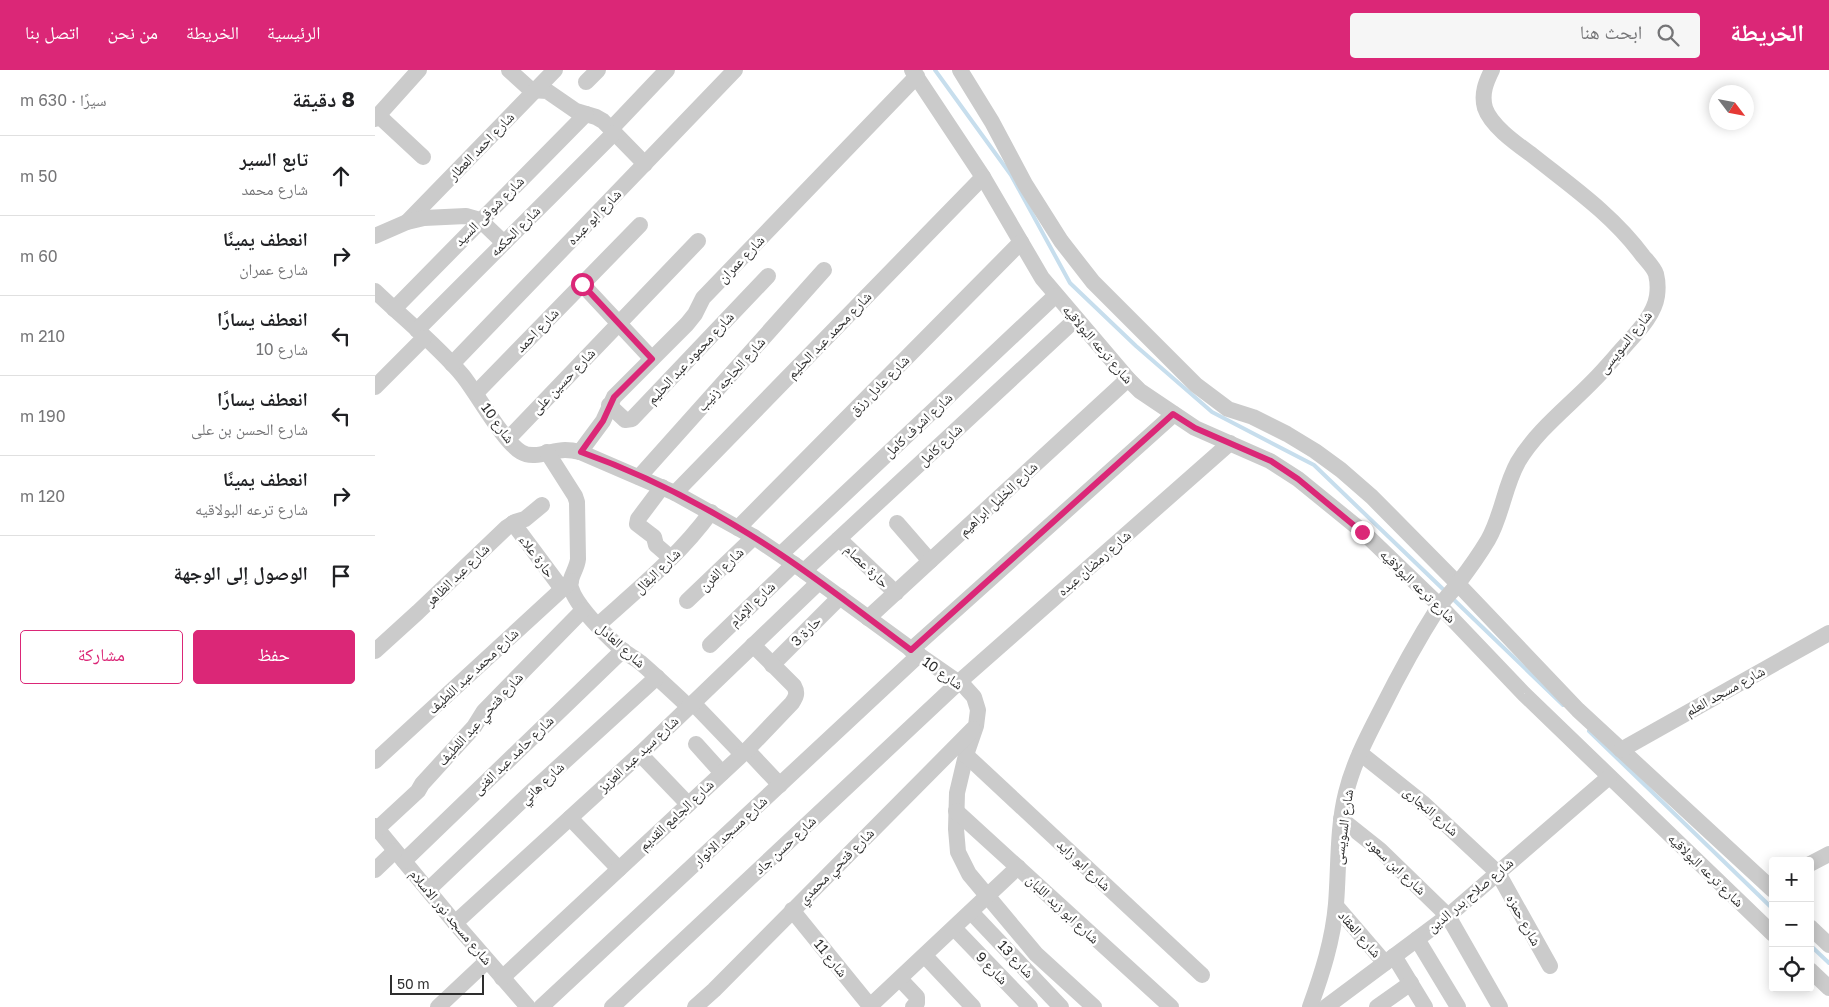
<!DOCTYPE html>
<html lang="ar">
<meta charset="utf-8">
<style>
:root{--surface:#fff;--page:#f6f6f6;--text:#202124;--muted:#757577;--line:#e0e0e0;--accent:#db2777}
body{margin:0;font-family:"Golos Text","Noto Naskh Arabic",sans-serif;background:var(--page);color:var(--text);direction:rtl}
.controls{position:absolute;right:15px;bottom:15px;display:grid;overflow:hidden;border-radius:5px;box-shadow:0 2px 12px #0003}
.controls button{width:45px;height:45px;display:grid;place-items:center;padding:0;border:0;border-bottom:1px solid var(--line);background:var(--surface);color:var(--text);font:25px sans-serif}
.compass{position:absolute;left:1334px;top:15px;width:45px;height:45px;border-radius:50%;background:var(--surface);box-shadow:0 2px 12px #0003;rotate:122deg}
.scale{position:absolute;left:15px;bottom:12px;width:94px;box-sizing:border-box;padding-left:5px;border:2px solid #2e2e2e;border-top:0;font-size:14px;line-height:18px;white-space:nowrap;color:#2e2e2e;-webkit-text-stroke:4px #fff;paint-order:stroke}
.stop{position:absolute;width:15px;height:15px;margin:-11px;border:4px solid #db2777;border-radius:50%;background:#fff}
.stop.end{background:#db2777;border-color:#fff;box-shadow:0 1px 5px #0008}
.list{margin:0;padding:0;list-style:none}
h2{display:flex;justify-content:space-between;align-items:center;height:65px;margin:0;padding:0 20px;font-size:21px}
h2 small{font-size:16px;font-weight:400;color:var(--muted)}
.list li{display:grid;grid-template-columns:32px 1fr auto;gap:15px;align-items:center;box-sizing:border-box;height:80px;padding:0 20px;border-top:1px solid var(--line)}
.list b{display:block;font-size:19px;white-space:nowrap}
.list p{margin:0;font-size:16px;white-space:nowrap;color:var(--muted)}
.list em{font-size:16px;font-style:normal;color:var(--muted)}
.actions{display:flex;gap:10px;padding:15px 20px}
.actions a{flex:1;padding:11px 0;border:1px solid var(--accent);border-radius:5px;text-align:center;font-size:18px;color:var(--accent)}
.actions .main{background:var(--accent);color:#fff}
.icon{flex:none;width:28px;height:28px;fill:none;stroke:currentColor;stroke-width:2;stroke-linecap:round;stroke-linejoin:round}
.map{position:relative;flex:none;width:1454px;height:937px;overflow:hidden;direction:ltr}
header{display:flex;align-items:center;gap:30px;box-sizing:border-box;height:70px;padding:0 25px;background:var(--accent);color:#fff}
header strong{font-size:24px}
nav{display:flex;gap:28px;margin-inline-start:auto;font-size:18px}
.search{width:350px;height:45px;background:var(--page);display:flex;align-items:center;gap:12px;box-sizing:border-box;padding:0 18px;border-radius:5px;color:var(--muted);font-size:19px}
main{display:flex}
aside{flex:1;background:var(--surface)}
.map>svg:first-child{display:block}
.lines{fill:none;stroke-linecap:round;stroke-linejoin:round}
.stream{stroke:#c7deed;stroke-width:4}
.minor{stroke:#cbcbcb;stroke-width:16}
.route{stroke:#db2777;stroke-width:6}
.labels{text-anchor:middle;stroke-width:5;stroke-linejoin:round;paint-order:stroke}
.street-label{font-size:14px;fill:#2e2e2e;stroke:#fff}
</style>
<header>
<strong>الخريطة</strong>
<div class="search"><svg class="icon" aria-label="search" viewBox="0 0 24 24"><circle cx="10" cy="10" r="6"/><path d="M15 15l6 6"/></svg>ابحث هنا</div>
<nav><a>الرئيسية</a><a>الخريطة</a><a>من نحن</a><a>اتصل بنا</a></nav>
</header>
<main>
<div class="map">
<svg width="1454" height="937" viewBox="0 0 1454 937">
<rect width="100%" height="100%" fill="#fff"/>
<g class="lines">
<g class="stream">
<polyline points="560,0 636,105 695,213 761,276 837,342 939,395 1071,522"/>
<polyline points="1076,527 1188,635"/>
<polyline points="1214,661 1398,839"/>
<polyline points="1435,875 1454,893"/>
</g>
<g class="minor">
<polyline points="134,0 156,20 172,21 201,41 221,47 228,51 270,94"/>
<polyline points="537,0 608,107 667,208 753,309 765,321 820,358 895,391 923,409 987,461 1065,536 1149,624 1398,864"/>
<polyline points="585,0 617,52 650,114 686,171 718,212 821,315 853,339 878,347 912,364 940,381 966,400 997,427 1083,514 1203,640 1398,820"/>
<polyline points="211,12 223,0"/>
<polyline points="3,45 48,87"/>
<polyline points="0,49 44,0"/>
<polyline points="236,59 292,0"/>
<polyline points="32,152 180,0"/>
<polyline points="0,166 32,152 49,148 91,146 105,150 129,173"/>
<polyline points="207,214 277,289"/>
<path d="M0 221C29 249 62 275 88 306 103 325 128 371 146 382 159 390 176 380 190 380 195 380 201 381 205 382L300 423 379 467 429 501 544 585 590 617 599 627 603 640 601 656 591 685 582 723 581 759 583 782 594 804 661 884 719 937"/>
<polyline points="19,239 211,44"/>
<polyline points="42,260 239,63"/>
<polyline points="77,294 360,0"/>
<polyline points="0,317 49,268"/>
<polyline points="101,323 265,155"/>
<polyline points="234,335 250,350 257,349 393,206"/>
<polyline points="133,369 323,171"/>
<path d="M172 382 200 426 202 432 203 489C202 500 193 508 196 518 202 538 232 566 247 580 253 585 260 588 266 593 282 607 298 622 314 637"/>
<polyline points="205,382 228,351 239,327 312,254 320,244 328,228 542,6"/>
<polyline points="264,407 449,200"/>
<polyline points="287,417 263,449 262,454 279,467 281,475 296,488"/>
<polyline points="300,423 608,107"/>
<polyline points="138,453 187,519"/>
<polyline points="522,453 555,491"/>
<polyline points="363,458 646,172"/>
<polyline points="464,469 521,523"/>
<polyline points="406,484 680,226"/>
<polyline points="429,501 701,249"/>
<polyline points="312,531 379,467"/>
<polyline points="493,548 753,309"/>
<path d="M223 555C262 520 305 485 336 442"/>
<polyline points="335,575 419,494"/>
<polyline points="536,580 799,344"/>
<polyline points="0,581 43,542 131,458 140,452 150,449 167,435"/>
<polyline points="397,595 465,527"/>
<polyline points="318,633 367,684"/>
<polyline points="321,674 347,703"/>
<polyline points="372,680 405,715"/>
<polyline points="1246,680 1454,563"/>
<polyline points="985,683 1049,734 1123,803 1175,896"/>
<polyline points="265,684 313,734"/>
<polyline points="591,685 827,905"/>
<polyline points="0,691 196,511"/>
<polyline points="581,741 796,937"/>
<polyline points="195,748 244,799"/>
<polyline points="966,749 1005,780 1073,846 1125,937"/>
<polyline points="0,756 80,853 153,937"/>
<polyline points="2,759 43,721 47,714 99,657 109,641 208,540"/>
<polyline points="29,791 248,580"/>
<polyline points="1435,794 1454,784"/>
<polyline points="0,800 20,781"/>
<polyline points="53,820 156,722 282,607"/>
<polyline points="961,836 1010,893"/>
<polyline points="417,840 495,936"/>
<polyline points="596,842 686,937"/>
<polyline points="80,853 265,684 444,512"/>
<polyline points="1435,857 1454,875"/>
<polyline points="579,858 655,937"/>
<polyline points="1042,869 1083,937"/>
<polyline points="550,886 598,937"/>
<polyline points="1019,886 1050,937"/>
<polyline points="1435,900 1454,918"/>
<path d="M127 908 372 680 417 633C421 627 423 623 419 616L378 575"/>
<polyline points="525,909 542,927 542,933 538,937"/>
<polyline points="63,937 112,891"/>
<polyline points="166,937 544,585"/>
<polyline points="237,937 584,612 855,373"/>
<polyline points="320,937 339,920 598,659"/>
<polyline points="494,937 643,797"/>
<path d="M935 937C947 904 958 870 961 834 964 797 962 759 971 723 978 694 992 667 1006 640 1023 606 1042 571 1063 538 1069 529 1078 521 1084 512 1094 499 1104 485 1113 470 1127 446 1129 417 1143 392 1162 360 1193 337 1219 310 1229 300 1239 288 1249 277 1261 263 1279 246 1282 226 1283 219 1283 212 1281 204 1279 198 1273 192 1268 186 1238 145 1196 116 1157 85 1142 74 1116 56 1110 38 1106 24 1111 12 1117 0"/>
<polyline points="951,937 1073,846 1234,707"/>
<polyline points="1002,937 1036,913"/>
</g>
</g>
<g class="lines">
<path class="route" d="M207 214 277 289 239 327 228 351 206 382C274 406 345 444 405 484 450 514 493 548 536 580L798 344 820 358 896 391 923 409 987 462"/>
</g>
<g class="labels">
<g class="street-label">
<text transform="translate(106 76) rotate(-46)" y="5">شارع احمد العطار</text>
<text transform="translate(114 141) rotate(-45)" y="5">شارع شوقى السيد</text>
<text transform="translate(219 147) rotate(-46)" y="5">شارع ابو عبده</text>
<text transform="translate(140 161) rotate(-45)" y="5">شارع الحكمه</text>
<text transform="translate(366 189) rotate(-46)" y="5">شارع عمران</text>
<text transform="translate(162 260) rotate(-46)" y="5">شارع احمد</text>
<text transform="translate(454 265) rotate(-46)" y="5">شارع محمد عبد الحليم</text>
<text transform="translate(1250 272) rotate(-51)" y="5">شارع السويسى</text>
<text transform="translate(723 274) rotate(49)" y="5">شارع ترعه البولاقيه</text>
<text transform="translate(315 288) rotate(-47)" y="5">شارع محمود عبد الحليم</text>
<text transform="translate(356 304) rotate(-48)" y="5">شارع الحاجه زنيب</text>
<text transform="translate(188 311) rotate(-46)" y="5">شارع حسين على</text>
<text transform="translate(504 315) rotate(-45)" y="5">شارع عادل رزق</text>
<text transform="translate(123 353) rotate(54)" y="5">شارع 10</text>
<text transform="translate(543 355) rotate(-43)" y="5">شارع اشرف كامل</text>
<text transform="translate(565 375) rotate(-43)" y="5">شارع كامل</text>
<text transform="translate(623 429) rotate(-43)" y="5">شارع الخليل ابراهيم</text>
<text transform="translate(162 486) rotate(53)" y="5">حارة علاء</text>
<text transform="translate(719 493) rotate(-41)" y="5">شارع رمضان عبده</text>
<text transform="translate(492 496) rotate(44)" y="5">حارة عصام</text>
<text transform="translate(346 499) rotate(-44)" y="5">شارع الفرن</text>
<text transform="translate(282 501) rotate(-44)" y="5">شارع البقال</text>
<text transform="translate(82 505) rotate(-44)" y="5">شارع عبد الظاهر</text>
<text transform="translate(1043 516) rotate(44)" y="5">شارع ترعه البولاقيه</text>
<text transform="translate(377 534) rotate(-44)" y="5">شارع الإمام</text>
<text transform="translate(431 561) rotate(-45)" y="5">حارة 3</text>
<text transform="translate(246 575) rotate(42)" y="5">شارع العادل</text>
<text transform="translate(98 601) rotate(-43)" y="5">شارع محمد عبد اللطيف</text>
<text transform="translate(568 603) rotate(35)" y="5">شارع 10</text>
<text transform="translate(1350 621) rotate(-29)" y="5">شارع مسجد العلم</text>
<text transform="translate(105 649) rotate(-48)" y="5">شارع فتحي عبد اللطيف</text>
<text transform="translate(263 684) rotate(-43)" y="5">شارع سيد عبد العزيز</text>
<text transform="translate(138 685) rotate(-44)" y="5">شارع حامد عبد الغنى</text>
<text transform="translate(167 713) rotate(-43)" y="5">شارع هاني</text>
<text transform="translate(1056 741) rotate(41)" y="5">شارع النجارى</text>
<text transform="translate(301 745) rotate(-43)" y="5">شارع الجامع القديم</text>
<text transform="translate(968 757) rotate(-82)" y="5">شارع السويسى</text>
<text transform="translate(355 761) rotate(-43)" y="5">شارع مسجد الانوار</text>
<text transform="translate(410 775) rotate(-43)" y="5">شارع حسن جاد</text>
<text transform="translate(709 795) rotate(43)" y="5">شارع ابو زايد</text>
<text transform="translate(461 796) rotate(-45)" y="5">شارع فتحي محمدي</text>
<text transform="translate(1021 796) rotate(43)" y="5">شارع ابن سعود</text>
<text transform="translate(1331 800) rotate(44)" y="5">شارع ترعه البولاقيه</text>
<text transform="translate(1095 825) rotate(-40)" y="5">شارع صلاح بدر الدين</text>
<text transform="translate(688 839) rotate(43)" y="5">شارع ابو زيد اللبان</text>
<text transform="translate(76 847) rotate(50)" y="5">شارع مسجد نور الاسلام</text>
<text transform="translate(1149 850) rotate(61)" y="5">شارع حمزه</text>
<text transform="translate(985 864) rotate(49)" y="5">شارع العقاد</text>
<text transform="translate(456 888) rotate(51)" y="5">شارع 11</text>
<text transform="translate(641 889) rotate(47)" y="5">شارع 13</text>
<text transform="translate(617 898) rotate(46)" y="5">شارع 9</text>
</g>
</g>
</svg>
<div class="controls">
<button>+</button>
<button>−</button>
<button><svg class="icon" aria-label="locate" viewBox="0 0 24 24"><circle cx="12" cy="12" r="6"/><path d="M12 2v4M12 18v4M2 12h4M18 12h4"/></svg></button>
</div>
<svg class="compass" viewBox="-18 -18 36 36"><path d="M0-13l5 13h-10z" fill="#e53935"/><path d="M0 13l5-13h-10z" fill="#757577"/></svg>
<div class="scale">50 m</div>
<div class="stop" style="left:207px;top:214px"></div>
<div class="stop end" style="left:987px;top:462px"></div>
</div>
<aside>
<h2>8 دقيقة<small>سيرًا · 630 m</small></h2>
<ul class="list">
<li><svg class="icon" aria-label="ahead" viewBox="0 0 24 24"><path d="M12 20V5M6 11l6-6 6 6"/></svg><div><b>تابع السير</b><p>شارع محمد</p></div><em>50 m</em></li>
<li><svg class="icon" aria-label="right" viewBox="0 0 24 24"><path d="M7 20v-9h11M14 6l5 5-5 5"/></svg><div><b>انعطف يمينًا</b><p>شارع عمران</p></div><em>60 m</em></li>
<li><svg class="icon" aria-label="left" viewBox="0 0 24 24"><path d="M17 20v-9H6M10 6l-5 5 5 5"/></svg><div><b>انعطف يسارًا</b><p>شارع 10</p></div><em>210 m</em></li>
<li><svg class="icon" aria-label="left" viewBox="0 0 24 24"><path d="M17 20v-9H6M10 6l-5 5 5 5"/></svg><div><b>انعطف يسارًا</b><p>شارع الحسن بن على</p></div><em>190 m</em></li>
<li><svg class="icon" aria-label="right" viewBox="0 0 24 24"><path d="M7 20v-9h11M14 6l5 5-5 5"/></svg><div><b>انعطف يمينًا</b><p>شارع ترعه البولاقيه</p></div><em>120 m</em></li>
<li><svg class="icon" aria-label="arrive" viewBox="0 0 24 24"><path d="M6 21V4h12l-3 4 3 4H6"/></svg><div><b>الوصول إلى الوجهة</b></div></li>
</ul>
<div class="actions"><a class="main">حفظ</a><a>مشاركة</a></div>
</aside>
</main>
